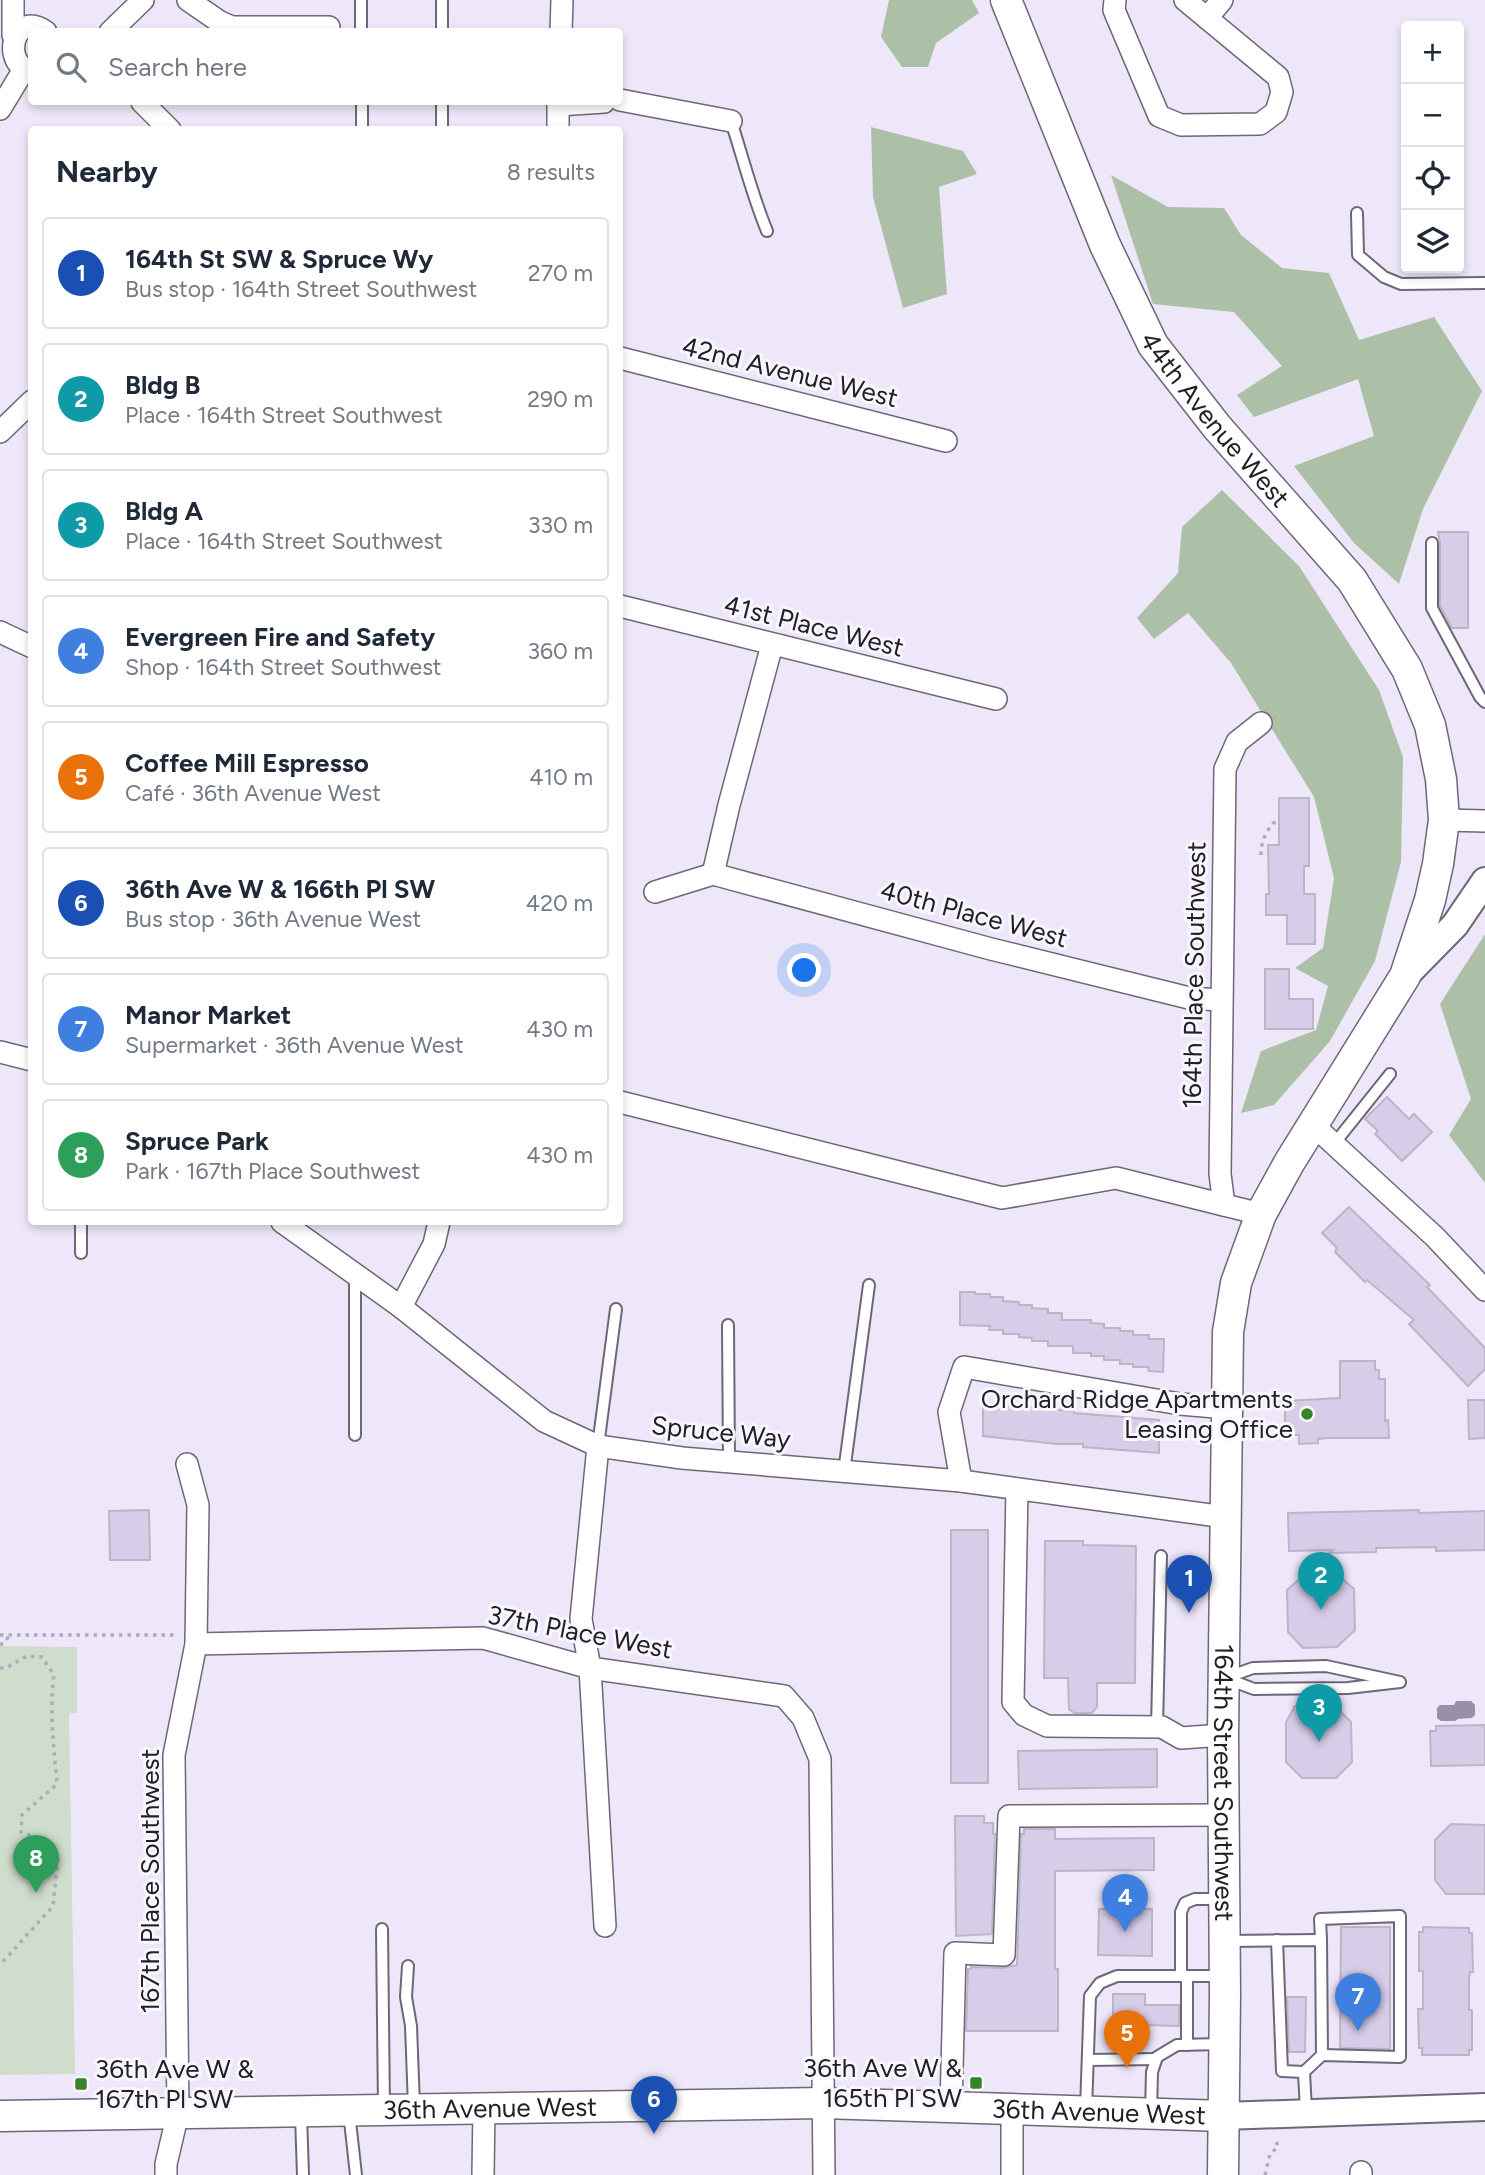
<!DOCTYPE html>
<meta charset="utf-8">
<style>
:root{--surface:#fff;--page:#f2f2f3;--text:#1f2937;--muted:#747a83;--line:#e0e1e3;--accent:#111827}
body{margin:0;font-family:Figtree,sans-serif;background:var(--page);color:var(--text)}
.controls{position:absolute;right:21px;top:21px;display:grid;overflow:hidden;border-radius:7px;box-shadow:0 4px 10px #0003}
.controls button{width:63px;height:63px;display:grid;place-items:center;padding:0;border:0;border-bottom:2px solid var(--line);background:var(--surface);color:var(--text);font:35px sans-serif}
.you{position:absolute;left:805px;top:971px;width:24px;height:24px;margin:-18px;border:5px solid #fff;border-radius:50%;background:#1a73e8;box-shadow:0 0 0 10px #1a73e833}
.badge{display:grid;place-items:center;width:46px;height:46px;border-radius:50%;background:var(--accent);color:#fff;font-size:23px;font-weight:700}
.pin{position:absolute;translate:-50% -58px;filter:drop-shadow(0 2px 4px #0008)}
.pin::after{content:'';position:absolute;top:37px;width:24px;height:21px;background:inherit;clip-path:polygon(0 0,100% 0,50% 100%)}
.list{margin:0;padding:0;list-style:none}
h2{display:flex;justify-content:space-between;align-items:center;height:91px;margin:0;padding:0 28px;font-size:30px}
h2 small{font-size:23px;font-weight:400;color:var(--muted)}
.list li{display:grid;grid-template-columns:46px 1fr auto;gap:21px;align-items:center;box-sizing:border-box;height:112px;margin:0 14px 14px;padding:0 14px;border:2px solid var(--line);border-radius:7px}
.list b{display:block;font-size:26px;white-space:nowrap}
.list p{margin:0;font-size:23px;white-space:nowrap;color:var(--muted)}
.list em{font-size:23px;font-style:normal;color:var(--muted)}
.icon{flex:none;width:38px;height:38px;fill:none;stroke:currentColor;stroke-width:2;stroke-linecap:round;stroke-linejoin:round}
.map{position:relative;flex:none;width:1485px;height:2175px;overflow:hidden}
.search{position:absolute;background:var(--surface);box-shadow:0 4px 10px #0003;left:28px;top:28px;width:595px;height:77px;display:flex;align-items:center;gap:18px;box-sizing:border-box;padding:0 24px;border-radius:7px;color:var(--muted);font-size:26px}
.panel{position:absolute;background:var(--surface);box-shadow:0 4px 10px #0003;left:28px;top:126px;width:595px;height:1099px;border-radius:7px}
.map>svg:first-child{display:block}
.green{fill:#cfddcc}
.forest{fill:#acc0a8}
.water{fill:#988fa9}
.building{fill:#d7cde9;stroke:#bbb5c6;stroke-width:2}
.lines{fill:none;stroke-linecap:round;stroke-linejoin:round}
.service-casing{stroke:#6d6777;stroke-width:14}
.minor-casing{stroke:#6d6777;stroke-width:24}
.tertiary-casing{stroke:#6d6777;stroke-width:30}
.secondary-casing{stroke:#6d6777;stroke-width:33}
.path{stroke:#afaab9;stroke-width:3.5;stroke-dasharray:3.5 5;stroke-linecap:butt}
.service{stroke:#fff;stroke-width:10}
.minor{stroke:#fff;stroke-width:21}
.tertiary{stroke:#fff;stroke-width:26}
.secondary{stroke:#fff;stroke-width:30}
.poi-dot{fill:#39832a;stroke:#f9f6fe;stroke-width:2.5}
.labels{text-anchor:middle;stroke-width:6;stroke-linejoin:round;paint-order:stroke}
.street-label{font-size:26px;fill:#222026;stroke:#f9f6fe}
.poi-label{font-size:26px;fill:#222026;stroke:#f9f6fe;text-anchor:end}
</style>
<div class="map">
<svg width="1485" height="2175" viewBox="0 0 1485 2175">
<rect width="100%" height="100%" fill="#ede7f9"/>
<polygon class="green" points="0,1646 77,1647 77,1713 69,1713 75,2074 0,2075"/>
<g class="forest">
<polygon points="889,0 972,0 979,13 936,43 928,67 902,67 881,37"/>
<polygon points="871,127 963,151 977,174 939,187 947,294 903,308 873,197"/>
<polygon points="1111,175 1168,207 1224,208 1241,235 1282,268 1329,273 1359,340 1434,317 1482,391 1423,509 1399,584 1354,543 1294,466 1374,436 1358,379 1254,417 1237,395 1282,366 1234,312 1153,304"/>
<polygon points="1222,490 1299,566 1379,690 1403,757 1401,862 1375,961 1330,1041 1274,1105 1241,1113 1261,1051 1316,1030 1328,986 1295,968 1323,948 1334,878 1314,797 1231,663 1188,613 1154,639 1137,618 1178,573 1182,527"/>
<polygon points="1485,934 1485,1183 1449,1135 1471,1099 1440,1004"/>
</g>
<polygon class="water" points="1456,1701 1471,1701 1475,1705 1475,1715 1472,1718 1458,1719 1455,1721 1441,1721 1437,1718 1437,1708 1440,1705 1454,1705"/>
<g class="building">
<polygon points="1438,532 1468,532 1468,628 1452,628 1440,606 1440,543"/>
<polygon points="1279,798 1309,798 1309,866 1304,866 1304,894 1315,894 1315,944 1287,944 1287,915 1266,915 1266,894 1269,894 1268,845 1279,845"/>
<polygon points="1265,969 1289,969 1289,999 1313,999 1313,1029 1265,1029"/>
<polygon points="1387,1097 1409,1119 1414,1114 1432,1132 1402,1161 1375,1134 1378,1131 1365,1119"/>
<polygon points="1349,1207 1430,1285 1427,1287 1485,1348 1485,1369 1468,1386 1409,1324 1414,1320 1367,1280 1365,1282 1335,1252 1337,1248 1322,1233"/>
<polygon points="960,1292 975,1292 975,1294 990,1294 990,1297 1003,1297 1003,1301 1019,1302 1019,1305 1032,1305 1032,1308 1048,1309 1048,1313 1062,1313 1062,1320 1091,1320 1091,1323 1104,1324 1104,1328 1120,1328 1120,1331 1133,1331 1133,1335 1149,1335 1149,1339 1164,1339 1163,1372 1149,1371 1148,1367 1133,1367 1133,1364 1120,1364 1120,1360 1104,1360 1104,1356 1091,1356 1091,1353 1073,1353 1073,1346 1048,1346 1048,1341 1032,1341 1032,1338 1019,1337 1019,1334 1003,1334 1003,1330 989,1330 990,1326 960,1325"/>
<polygon points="1340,1361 1375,1361 1375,1370 1379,1370 1379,1379 1385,1379 1385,1421 1388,1420 1389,1438 1326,1438 1318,1439 1318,1443 1299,1444 1299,1435 1285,1435 1285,1401 1340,1398"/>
<polygon points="1468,1400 1485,1400 1485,1438 1469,1439"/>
<polygon points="983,1403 1074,1411 1074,1413 1159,1420 1159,1453 1083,1447 1083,1444 1057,1444 983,1436"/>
<polygon points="149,1510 150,1560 110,1560 109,1511"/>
<polygon points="1419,1510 1419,1513 1485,1511 1485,1550 1436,1551 1436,1547 1376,1548 1376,1552 1329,1553 1333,1550 1289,1551 1288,1513"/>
<rect x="951" y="1530" width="37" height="253"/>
<polygon points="1045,1541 1083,1541 1083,1545 1136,1546 1135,1683 1097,1683 1097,1707 1092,1713 1074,1713 1069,1709 1068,1678 1044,1678"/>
<polygon points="1321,1560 1354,1589 1355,1630 1337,1647 1303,1648 1288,1632 1287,1590"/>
<polygon points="1295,1706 1335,1706 1351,1722 1352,1762 1336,1778 1302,1778 1286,1762 1286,1722"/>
<polygon points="1485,1725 1485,1765 1431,1766 1430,1731 1436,1731 1436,1726"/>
<polygon points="1157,1749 1157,1787 1019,1789 1018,1751"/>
<polygon points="955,1816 984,1816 984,1823 993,1823 993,1834 995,1834 992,1934 956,1936"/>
<polygon points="1451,1824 1485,1825 1485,1894 1446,1894 1435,1880 1435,1840"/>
<polygon points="1024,1829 1055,1829 1055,1839 1154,1838 1154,1870 1055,1871 1055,1969 1058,1969 1058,2031 966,2031 968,1969 971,1969 971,1967 1003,1968 1017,1965 1021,1834 1024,1834"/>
<polygon points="1099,1909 1152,1909 1152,1956 1098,1955"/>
<polygon points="1341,1927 1390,1927 1390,2049 1340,2048"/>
<polygon points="1423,1927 1469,1928 1469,1933 1472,1933 1473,1972 1470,1972 1469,1978 1469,2010 1472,2010 1472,2050 1469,2050 1469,2055 1422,2055 1422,2048 1419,2048 1418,2009 1423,2009 1423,1971 1419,1971 1419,1932 1423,1932"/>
<polygon points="1113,1994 1145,1994 1145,2005 1179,2005 1179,2026 1145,2025 1145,2044 1142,2044 1142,2050 1116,2050 1116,2045 1113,2045"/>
<polygon points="1287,1997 1306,1997 1305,2052 1289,2052"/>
</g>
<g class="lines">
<defs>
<g id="service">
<polyline points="361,0 361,32"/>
<polyline points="442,32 442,0"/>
<polyline points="362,102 362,130"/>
<path d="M731 121C743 158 752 195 767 231"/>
<polyline points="442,130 442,102"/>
<polyline points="1357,213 1358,255 1384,277 1401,284 1485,283"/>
<polyline points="1432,543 1432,608 1480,697 1485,702"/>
<polyline points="1334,1144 1390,1074"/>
<polyline points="81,1222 81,1253"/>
<polyline points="355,1274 355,1435"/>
<polyline points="728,1325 729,1462"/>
<polyline points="598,1446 616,1309"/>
<polyline points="844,1472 869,1285"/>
<polygon points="1326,1666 1400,1682 1348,1688 1254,1689 1225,1678 1253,1668"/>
<polyline points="1157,1727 1161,1556"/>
<polyline points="382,1929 384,2109"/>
<polyline points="1277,1940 1282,2071 1304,2072 1322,2055 1400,2057 1400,1916 1320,1919 1321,1940"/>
<polyline points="1228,1941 1321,1940 1322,2055"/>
<polyline points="408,1966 406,1997 411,2026 414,2106"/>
<polyline points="1181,1976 1181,1912 1185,1903 1195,1899 1222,1899"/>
<polyline points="1187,1976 1187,2045"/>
<polyline points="1088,2060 1156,2059"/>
<polyline points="1304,2072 1306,2111"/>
<polyline points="1086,2109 1090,1996 1100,1983 1117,1976 1222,1976"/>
<polyline points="349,2112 356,2175"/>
<polyline points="1151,2112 1152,2072 1157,2057 1177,2045 1222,2044"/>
<polyline points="301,2115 303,2175"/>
</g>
<g id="minor">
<polyline points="13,0 13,35"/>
<polyline points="188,0 220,22 232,27 329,27"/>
<polyline points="1115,0 1114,10 1159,116 1181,125 1260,124 1276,112 1282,92 1278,77 1185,0"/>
<polyline points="1207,18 1222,0"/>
<polyline points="110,32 143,0"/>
<polyline points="561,32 562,0"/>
<path d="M32 72C0 65 13 8 46 32"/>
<polyline points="620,100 731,121"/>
<polyline points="142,102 170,130"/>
<polyline points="558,105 604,102"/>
<polyline points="0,109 23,71"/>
<polyline points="558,130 558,102"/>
<polyline points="620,358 946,441"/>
<polyline points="0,432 32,401"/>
<polyline points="620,606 996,699"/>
<polyline points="0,632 32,647"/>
<polyline points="1444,820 1485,821"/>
<polyline points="713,874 991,949 1189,998 1221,1000"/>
<polyline points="713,874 729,805 772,645"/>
<polyline points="655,892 713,874"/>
<polyline points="0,1052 32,1060"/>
<polyline points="620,1102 1002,1198 1116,1178 1224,1205"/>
<polyline points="1312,1124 1435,1237 1485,1290"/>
<polyline points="1261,1214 1224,1205 1220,1174 1225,769 1237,742 1261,723"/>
<polyline points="282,1222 401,1307 544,1421 598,1446 682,1458 961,1481 1225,1517"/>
<polyline points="401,1307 434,1244 439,1222"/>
<polyline points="598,1446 581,1619 590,1668 605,1926"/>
<polyline points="961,1481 949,1412 964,1367 1180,1404 1227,1408"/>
<polyline points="1017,1489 1013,1702 1024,1715 1047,1726 1162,1727 1181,1738 1223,1735"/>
<polyline points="196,1644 483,1638 590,1668 784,1696 803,1718 820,1759 824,2175"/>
<polyline points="951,2107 955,1953 1004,1955 1009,1816 1224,1815"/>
<polyline points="1012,2109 1012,2175"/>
<polyline points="1361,2172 1361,2175"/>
<polyline points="166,2175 166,2164 178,2113 174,1755 196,1644 198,1505 187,1464"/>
<polyline points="483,2175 484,2108"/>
</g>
<g id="tertiary">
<polyline points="1405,976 1455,925 1485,881"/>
<polyline points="1224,2116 1485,2107"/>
</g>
<g id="secondary">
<path id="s1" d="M1006 0 1105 245 1153 345 1217 427 1352 580 1407 669 1430 725 1441 779 1444 820 1438 864 1430 900 1405 976 1289 1163 1261 1214 1236 1283 1228 1332 1223 1735 1225 1994 1223 2175"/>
<path id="s2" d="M0 2116 822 2103 1224 2116"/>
</g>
</defs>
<use href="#service" class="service-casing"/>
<use href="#minor" class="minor-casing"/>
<use href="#tertiary" class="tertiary-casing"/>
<use href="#secondary" class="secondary-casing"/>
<g class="path">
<path d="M1261 855C1261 843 1265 833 1273 823L1279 822"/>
<polyline points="0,1635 176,1635"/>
<polyline points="0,1645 6,1641 9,1635"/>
<path d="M0 1668H6L27 1656 42 1657 54 1675C49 1712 54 1747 57 1784L22 1815 21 1832 39 1839 47 1840 58 1857 53 1906 0 1965"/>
<polyline points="1265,2175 1270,2154 1278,2147 1276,2141"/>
</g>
<use href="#service" class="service"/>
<use href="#minor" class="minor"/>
<use href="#tertiary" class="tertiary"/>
<use href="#secondary" class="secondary"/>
</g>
<g class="poi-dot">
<circle cx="1307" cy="1414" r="7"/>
<rect x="969" y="2076" width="14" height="14" rx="3.5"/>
<rect x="74" y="2077" width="14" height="14" rx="3.5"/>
</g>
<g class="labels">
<g class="street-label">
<text transform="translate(790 372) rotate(14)" y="9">42nd Avenue West</text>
<text dy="9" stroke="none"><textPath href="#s1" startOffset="472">44th Avenue West</textPath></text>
<text transform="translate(814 626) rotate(14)" y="9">41st Place West</text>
<text transform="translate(974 914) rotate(15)" y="9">40th Place West</text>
<text transform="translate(1194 975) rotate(-89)" y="9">164th Place Southwest</text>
<text transform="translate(721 1432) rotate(6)" y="9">Spruce Way</text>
<text transform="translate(580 1632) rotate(11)" y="9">37th Place West</text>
<text dy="9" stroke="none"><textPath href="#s1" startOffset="1958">164th Street Southwest</textPath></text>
<text transform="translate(150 1881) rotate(-90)" y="9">167th Place Southwest</text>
<text dy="9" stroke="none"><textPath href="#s2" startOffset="490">36th Avenue West</textPath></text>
<text dy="9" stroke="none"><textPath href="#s2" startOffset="1099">36th Avenue West</textPath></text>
</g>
<g class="poi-label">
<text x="1293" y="1408">Orchard Ridge Apartments<tspan x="1293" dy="30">Leasing Office</tspan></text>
<text x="962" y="2077">36th Ave W &amp;<tspan x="962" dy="30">165th Pl SW</tspan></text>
<text x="95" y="2078" text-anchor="start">36th Ave W &amp;<tspan x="95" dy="30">167th Pl SW</tspan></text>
</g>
</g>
</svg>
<div class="controls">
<button>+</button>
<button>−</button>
<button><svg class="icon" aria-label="locate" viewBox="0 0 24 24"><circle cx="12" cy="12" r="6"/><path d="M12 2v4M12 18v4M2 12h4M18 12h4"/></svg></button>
<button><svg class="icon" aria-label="layers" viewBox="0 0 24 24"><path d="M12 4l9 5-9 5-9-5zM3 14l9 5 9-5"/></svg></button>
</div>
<div class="you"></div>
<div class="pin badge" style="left:1189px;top:1613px;background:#1a4fb4">1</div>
<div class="pin badge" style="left:1321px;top:1610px;background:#0f9aa8">2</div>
<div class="pin badge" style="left:1319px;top:1742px;background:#0f9aa8">3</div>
<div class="pin badge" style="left:1125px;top:1932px;background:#3f7fe0">4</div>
<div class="pin badge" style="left:1127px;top:2068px;background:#e8710a">5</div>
<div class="pin badge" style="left:654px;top:2134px;background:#1a4fb4">6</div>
<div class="pin badge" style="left:1358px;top:2031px;background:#3f7fe0">7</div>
<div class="pin badge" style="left:36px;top:1893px;background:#2e9e5b">8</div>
<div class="search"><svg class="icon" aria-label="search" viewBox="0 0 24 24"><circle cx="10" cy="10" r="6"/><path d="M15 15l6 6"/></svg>Search here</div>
<section class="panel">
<h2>Nearby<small>8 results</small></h2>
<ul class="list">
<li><span class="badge" style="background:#1a4fb4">1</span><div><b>164th St SW &amp; Spruce Wy</b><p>Bus stop · 164th Street Southwest</p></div><em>270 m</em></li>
<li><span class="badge" style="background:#0f9aa8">2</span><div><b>Bldg B</b><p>Place · 164th Street Southwest</p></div><em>290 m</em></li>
<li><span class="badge" style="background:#0f9aa8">3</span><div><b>Bldg A</b><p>Place · 164th Street Southwest</p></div><em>330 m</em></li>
<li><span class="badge" style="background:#3f7fe0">4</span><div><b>Evergreen Fire and Safety</b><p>Shop · 164th Street Southwest</p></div><em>360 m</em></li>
<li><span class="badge" style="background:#e8710a">5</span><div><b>Coffee Mill Espresso</b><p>Café · 36th Avenue West</p></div><em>410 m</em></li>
<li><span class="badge" style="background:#1a4fb4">6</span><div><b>36th Ave W &amp; 166th Pl SW</b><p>Bus stop · 36th Avenue West</p></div><em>420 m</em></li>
<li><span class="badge" style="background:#3f7fe0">7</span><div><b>Manor Market</b><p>Supermarket · 36th Avenue West</p></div><em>430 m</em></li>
<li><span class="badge" style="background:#2e9e5b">8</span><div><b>Spruce Park</b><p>Park · 167th Place Southwest</p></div><em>430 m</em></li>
</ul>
</section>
</div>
